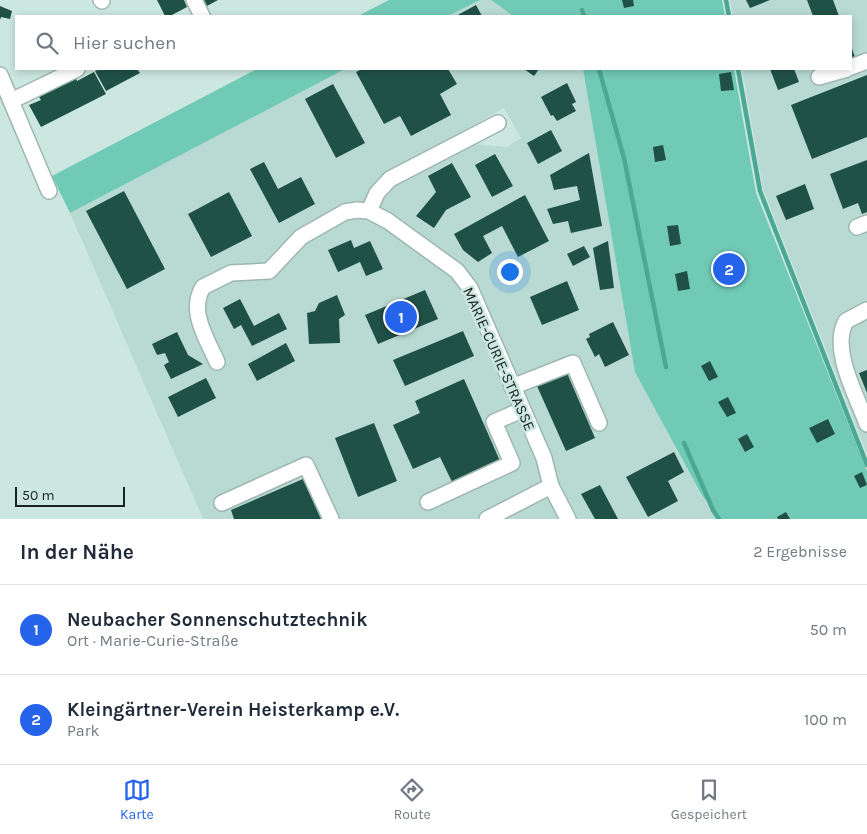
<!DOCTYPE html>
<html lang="de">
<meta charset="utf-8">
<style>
:root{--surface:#fff;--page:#f6f6f7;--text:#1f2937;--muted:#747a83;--line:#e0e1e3;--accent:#2563eb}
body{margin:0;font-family:Karla,sans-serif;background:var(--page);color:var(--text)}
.scale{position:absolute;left:15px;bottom:12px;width:110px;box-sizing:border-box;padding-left:5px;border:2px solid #192321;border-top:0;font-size:14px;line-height:18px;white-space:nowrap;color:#192321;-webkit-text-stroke:4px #cce7df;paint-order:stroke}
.you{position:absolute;left:509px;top:271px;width:18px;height:18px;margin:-12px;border:4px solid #fff;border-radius:50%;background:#1a73e8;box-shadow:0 0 0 8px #1a73e833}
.badge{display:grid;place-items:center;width:32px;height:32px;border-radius:50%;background:var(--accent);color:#fff;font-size:16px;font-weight:700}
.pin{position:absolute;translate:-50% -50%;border:2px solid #fff;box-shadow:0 1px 5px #0006}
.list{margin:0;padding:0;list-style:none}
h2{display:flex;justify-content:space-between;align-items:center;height:65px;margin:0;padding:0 20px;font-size:21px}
h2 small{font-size:16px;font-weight:400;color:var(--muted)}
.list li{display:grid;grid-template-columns:32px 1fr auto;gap:15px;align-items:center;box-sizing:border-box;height:90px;padding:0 20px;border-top:1px solid var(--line)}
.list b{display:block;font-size:19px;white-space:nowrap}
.list p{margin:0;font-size:16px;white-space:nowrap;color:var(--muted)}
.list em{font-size:16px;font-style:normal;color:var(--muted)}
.icon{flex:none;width:28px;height:28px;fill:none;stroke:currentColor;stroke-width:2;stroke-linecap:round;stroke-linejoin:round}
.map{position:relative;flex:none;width:867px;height:519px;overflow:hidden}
.search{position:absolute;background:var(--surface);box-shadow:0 2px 8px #0003;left:15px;right:15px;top:15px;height:55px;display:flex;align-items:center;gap:12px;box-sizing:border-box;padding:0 18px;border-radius:0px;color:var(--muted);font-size:19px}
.sheet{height:245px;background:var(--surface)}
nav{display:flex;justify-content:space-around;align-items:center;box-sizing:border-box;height:70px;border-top:1px solid var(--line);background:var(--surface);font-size:14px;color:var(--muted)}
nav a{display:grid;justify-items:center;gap:2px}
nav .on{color:var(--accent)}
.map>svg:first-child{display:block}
.built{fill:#b8dad2;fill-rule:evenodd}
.green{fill:#71cab6}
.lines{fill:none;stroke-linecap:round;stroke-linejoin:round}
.stream{stroke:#4ba895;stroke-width:4.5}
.building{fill:#205147}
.minor-casing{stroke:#9eb7b0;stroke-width:18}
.minor{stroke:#fff;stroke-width:15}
.labels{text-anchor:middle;stroke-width:5;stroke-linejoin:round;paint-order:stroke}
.street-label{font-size:15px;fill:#192321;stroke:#cce7df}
</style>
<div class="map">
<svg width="867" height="519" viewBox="0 0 867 519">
<rect width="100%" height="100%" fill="#cce7df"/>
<g class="built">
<polygon points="480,0 491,0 513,16 448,16"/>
<polygon points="730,0 867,0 867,454 763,189 742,69 851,69 851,16 733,16"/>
<path d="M345 69H583L635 371 700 494 720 519H203L70 213ZM504 108 521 138 507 147 473 144 465 130Z"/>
</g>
<g class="green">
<polygon points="389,0 480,0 448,16 358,16"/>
<polygon points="491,0 722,0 725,16 513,16"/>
<polygon points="257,69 345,69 70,213 52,176"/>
<polygon points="583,69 734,69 756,193 867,471 867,519 720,519 701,494 635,372"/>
</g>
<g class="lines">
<g class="stream">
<polyline points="726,0 729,16"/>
<polyline points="582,10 584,16"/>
<polyline points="599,69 624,158 666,367"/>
<polyline points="738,69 760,191 867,465"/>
<polyline points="684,443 713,510 719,519"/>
</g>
</g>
<g class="building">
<polygon points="157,0 184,0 187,7 170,16 165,16"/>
<polygon points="204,0 218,0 207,6"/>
<polygon points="622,0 633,0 634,6 624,8"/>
<polygon points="746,0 770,0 750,8"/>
<polygon points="807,0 833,0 839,16 813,16"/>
<polygon points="476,5 482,16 456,16"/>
<polygon points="0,6 12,11 10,19 1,17 0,20"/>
<polygon points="851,46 857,63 851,65"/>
<polygon points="100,69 137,69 140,73 106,91 95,71"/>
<polygon points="362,69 448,69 457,84 440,94 451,115 411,136 400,116 384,124 356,72"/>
<polygon points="524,69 539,69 534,76"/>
<polygon points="770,69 794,69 799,82 778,90"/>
<polygon points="94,72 106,94 41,127 29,105 41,100 39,97 76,78 77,81"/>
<polygon points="731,72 734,90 721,91 719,74"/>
<polygon points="867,75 867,137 812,159 791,105"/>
<polygon points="567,83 576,102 572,104 576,111 557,121 553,115 551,116 541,97"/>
<polygon points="333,84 365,143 336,158 305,99"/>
<polygon points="551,130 562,151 538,164 527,143"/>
<polygon points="663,145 666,160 655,162 653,147"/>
<polygon points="589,153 602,226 571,233 568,221 553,224 547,209 580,200 577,186 554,190 550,175"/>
<polygon points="495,154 513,186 492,197 475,165"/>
<polygon points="867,160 867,212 862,214 858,203 843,209 830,174"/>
<polygon points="264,162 278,189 301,177 315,204 279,223 250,169"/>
<polygon points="452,163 471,197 446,210 434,228 416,216 436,192 428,176"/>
<polygon points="805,184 814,209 786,220 776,196"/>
<polygon points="124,191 165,269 127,289 86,211"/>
<polygon points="229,192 252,236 211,257 188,214"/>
<polygon points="525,195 549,241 518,257 502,226 483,236 492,253 478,262 463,250 454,234"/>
<polygon points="678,225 681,244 670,246 667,226"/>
<polygon points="351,240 354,248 370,241 383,269 366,276 360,262 338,272 328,250"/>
<polygon points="608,241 614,288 600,290 593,248"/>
<polygon points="584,246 590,257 573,266 567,254"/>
<polygon points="687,271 690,289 678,291 675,274"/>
<polygon points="567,281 579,310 542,325 530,297"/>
<polygon points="425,290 438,319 378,344 365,315"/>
<polygon points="337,295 345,315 339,319 340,343 309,344 307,313 315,311 319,303"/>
<polygon points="240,299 254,326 279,313 287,329 252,346 241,325 234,329 223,308"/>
<polygon points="613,322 629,355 605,367 599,354 595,357 586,339 590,337 589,334"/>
<polygon points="463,331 474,356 405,386 393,360"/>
<polygon points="177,332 188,355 203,364 171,379 164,365 169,362 165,353 157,355 152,344"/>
<polygon points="286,343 295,361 257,381 248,364"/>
<polygon points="710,361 718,377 709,381 701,366"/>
<polygon points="867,370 867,393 859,373"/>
<polygon points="567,373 595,438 566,451 537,386"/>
<polygon points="206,378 216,398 178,417 168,397"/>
<polygon points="464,379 500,461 452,482 440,457 413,469 393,425 420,413 415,401"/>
<polygon points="728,397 736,413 727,417 718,402"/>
<polygon points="828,419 835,434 817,443 809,428"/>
<polygon points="374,423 397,481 358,497 335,438"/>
<polygon points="747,434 754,447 745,452 738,439"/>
<polygon points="674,452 684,472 668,481 678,501 648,517 626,477"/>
<polygon points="862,472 867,485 860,488 854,476"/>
<polygon points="303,479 321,519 234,519 231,510"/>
<polygon points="600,485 618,519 595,519 581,494"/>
<polygon points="786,512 790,519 778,519 777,517"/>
</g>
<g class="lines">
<defs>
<g id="minor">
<polyline points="101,0 102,1"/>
<polyline points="194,0 202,16"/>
<polyline points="851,67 867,61"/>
<polyline points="0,75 49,191"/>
<polyline points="819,77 847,69"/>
<polyline points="11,101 77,69"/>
<polyline points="369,211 377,193 390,179 498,123"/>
<polyline points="857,227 867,223"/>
<path d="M867 310 846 321C830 349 857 396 867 424"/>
<path d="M217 362C207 339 188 311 203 287L231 273 269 271 301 237 345 212 357 210 369 211 388 221 457 271 470 288 544 458 551 486 568 519"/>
<polyline points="512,387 573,363 599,423"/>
<polyline points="428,502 512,463 494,422 522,410"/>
<polyline points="222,503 306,465 331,519"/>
<polyline points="487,519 551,486"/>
</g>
</defs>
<use href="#minor" class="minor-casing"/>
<use href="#minor" class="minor"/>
</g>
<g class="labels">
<g class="street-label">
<text transform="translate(499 359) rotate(66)" y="5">MARIE-CURIE-STRASSE</text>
</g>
</g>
</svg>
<div class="scale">50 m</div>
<div class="you"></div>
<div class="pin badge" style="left:401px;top:317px">1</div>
<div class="pin badge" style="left:729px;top:269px">2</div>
<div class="search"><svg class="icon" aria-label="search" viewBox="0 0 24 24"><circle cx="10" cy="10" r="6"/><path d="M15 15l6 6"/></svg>Hier suchen</div>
</div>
<section class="sheet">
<h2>In der Nähe<small>2 Ergebnisse</small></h2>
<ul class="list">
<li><span class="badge">1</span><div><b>Neubacher Sonnenschutztechnik</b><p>Ort · Marie-Curie-Straße</p></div><em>50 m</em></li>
<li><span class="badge">2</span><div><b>Kleingärtner-Verein Heisterkamp e.V.</b><p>Park</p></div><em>100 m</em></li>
</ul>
</section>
<nav>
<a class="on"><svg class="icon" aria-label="map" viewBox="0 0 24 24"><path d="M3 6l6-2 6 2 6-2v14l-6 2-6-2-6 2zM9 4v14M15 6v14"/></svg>Karte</a>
<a><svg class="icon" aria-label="directions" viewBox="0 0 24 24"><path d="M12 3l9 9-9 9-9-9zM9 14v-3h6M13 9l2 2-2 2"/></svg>Route</a>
<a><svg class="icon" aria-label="saved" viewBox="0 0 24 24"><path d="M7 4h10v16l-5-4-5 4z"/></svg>Gespeichert</a>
</nav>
